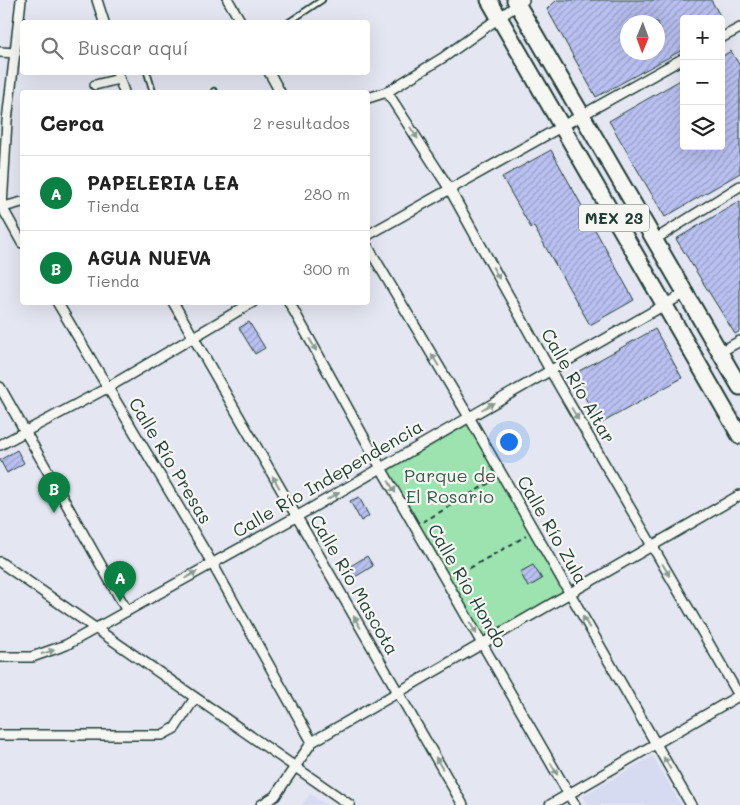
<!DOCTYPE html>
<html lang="es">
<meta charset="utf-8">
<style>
:root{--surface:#fff;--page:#f2f2f2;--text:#222;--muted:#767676;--line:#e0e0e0;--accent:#0b8043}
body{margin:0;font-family:Mali,sans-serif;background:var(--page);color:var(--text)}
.controls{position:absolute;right:15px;top:15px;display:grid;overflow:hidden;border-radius:5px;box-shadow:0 5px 20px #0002}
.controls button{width:45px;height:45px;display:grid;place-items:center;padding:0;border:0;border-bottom:1px solid var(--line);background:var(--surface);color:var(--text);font:25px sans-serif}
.compass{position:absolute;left:620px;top:15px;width:45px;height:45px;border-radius:50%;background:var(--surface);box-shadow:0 5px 20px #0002;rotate:181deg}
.you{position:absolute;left:508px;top:441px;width:18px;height:18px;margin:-12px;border:4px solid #fff;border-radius:50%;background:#1a73e8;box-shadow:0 0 0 8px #1a73e833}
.badge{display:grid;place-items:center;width:32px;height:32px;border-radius:50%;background:var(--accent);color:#fff;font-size:16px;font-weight:700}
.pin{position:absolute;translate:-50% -41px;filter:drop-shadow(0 1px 2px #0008)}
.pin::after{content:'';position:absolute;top:26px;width:18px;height:15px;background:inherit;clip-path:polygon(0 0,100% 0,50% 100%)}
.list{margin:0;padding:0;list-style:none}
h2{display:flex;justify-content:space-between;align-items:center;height:65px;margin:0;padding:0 20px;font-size:21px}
h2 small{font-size:16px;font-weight:400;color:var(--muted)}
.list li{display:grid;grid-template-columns:32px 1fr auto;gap:15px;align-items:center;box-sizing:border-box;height:75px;padding:0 20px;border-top:1px solid var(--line)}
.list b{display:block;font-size:19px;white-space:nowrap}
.list p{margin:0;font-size:16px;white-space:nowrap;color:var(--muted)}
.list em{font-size:16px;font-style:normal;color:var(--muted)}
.icon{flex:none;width:28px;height:28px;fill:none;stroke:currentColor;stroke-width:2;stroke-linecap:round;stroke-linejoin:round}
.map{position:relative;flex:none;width:740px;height:805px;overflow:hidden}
.search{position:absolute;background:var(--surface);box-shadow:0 5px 20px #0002;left:20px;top:20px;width:350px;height:55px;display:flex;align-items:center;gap:12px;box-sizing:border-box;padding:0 18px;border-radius:5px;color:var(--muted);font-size:19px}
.panel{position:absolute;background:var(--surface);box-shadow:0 5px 20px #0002;left:20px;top:90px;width:350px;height:215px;border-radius:5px}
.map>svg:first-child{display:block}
.built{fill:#d7dbf2}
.green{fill:#9ce3b0;stroke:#5e9072}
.building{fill:url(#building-hatch);stroke:#1f3d34;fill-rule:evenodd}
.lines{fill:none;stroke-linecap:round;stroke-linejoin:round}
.service-casing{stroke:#1f3d34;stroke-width:8}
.minor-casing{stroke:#1f3d34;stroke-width:12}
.primary-casing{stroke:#1f3d34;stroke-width:19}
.path{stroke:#1f3d34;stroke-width:2;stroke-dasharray:5 4;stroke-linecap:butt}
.service{stroke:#f6f6f2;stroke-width:4.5}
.minor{stroke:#f6f6f2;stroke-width:9}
.primary{stroke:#f6f6f2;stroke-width:15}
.oneway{fill:#8a9a93}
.labels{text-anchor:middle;stroke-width:4.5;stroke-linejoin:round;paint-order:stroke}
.shield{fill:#f6f6f2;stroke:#60746d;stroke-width:1}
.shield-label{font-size:16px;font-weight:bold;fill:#1f3d34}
.street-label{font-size:18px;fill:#1f3d34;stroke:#f6f6f2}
.park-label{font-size:18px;fill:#385e4d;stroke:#f6f6f2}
</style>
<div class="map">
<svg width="740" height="805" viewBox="0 0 740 805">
<defs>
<pattern id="building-hatch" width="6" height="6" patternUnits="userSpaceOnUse" patternTransform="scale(1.25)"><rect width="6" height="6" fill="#bac1f2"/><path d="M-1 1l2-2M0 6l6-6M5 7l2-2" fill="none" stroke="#979ec5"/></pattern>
</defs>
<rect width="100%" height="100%" fill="#e4e6f2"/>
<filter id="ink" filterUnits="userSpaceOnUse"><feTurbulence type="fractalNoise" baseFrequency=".02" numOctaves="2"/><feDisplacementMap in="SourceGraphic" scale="10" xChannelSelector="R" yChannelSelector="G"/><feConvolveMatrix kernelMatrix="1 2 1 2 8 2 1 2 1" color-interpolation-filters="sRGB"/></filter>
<g filter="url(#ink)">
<g class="built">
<polygon points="653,756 681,805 589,805 583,796"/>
<polygon points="310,794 326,805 302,805"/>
</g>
<polygon class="green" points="468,421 566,592 483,640 385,469"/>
<g class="building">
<path d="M557 0H711L722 19H684V49L596 97 547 9ZM628 22H658V52H628Z"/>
<polygon points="731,51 740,66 740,173 665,217 609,121 684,78 684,146 721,146 721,57"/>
<polygon points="551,150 634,300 590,325 534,227 531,228 502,177"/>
<polygon points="740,201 740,331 735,334 676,239"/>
<polygon points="249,322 265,348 255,354 239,328"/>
<polygon points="655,329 682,378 600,424 572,375"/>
<polygon points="17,450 24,463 7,473 0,460"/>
<polygon points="359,497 369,516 361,521 350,501"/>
<polygon points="367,556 373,566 350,580 344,570"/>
<polygon points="533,565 542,579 528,587 520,572"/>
</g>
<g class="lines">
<defs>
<g id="service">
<polyline points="289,22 322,0"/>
<polyline points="147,72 153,92"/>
<polyline points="214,91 215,92"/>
</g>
<g id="minor">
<polyline points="21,0 7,121 2,207 22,243"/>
<polyline points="97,0 104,22"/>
<polyline points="228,0 241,22"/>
<polyline points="721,38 740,28"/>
<polyline points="0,52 16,53"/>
<polyline points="117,72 124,92"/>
<polyline points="269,72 280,92"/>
<polyline points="95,85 119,79"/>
<polyline points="387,92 449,188 550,370 740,697"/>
<polyline points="368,98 387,92 444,57 524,0"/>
<polyline points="0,208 22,202"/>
<polyline points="368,235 684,58"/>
<polyline points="654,240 740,186"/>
<polyline points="368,247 469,417 691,805"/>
<polyline points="57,302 212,563 312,742"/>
<polyline points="173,302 463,805"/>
<polyline points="289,302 381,468 575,805"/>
<polyline points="720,352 740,341"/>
<polyline points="0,387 127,611"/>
<polyline points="0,445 107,388 253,302"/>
<polyline points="0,562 350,805"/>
<polyline points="0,657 32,657 66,645 296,517 685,293"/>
<polyline points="0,735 162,735 175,728 195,698"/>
<polyline points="261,805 275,796 312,742 740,495"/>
<polyline points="550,805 740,695"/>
</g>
<g id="primary">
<polyline points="489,0 740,436"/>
<polyline points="515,0 740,387"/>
</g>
</defs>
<use href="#service" class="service-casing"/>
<use href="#minor" class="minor-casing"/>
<use href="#primary" class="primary-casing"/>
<g class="path">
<polyline points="423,522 494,480"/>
<polyline points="454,577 526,536"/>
</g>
<use href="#service" class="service"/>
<use href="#minor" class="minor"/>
<use href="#primary" class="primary"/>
</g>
<defs><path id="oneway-solid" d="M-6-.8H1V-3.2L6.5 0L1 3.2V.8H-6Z" transform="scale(1.25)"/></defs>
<g class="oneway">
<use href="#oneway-solid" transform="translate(414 133) rotate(57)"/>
<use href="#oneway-solid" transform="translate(496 273) rotate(61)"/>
<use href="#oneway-solid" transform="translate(313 345) rotate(61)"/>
<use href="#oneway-solid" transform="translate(435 360) rotate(-121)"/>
<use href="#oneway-solid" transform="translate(488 406) rotate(-30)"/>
<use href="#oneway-solid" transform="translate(575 414) rotate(60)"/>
<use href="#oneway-solid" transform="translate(276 482) rotate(-120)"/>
<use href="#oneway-solid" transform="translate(392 487) rotate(60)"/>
<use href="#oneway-solid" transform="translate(333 496) rotate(-30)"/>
<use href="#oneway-solid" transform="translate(666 570) rotate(60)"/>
<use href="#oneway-solid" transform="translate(191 575) rotate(-30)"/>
<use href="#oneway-solid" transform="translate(357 622) rotate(-120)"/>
<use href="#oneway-solid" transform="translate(586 622) rotate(-120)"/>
<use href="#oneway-solid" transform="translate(473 628) rotate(60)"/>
<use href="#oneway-solid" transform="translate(48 652) rotate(-17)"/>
<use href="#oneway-solid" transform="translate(439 763) rotate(-120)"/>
<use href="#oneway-solid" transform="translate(667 763) rotate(-120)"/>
<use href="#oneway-solid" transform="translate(554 769) rotate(60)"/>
</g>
</g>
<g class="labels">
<rect class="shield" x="579" y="204.5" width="70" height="27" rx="4"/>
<g class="shield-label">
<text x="614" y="224">MEX 23</text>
</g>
<g class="street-label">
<text transform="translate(578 386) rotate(60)" y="6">Calle Río Altar</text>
<text transform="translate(170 461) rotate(59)" y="6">Calle Río Presas</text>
<text transform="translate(328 479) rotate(-30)" y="6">Calle Río Independencia</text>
<text transform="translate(552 530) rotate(60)" y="6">Calle Río Zula</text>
<text transform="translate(354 585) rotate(60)" y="6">Calle Río Mascota</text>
<text transform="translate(467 586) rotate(60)" y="6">Calle Río Hondo</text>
</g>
<g class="park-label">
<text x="450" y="482">Parque de<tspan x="450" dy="21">El Rosario</tspan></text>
</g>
</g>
</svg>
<div class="controls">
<button>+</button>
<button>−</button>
<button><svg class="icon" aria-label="layers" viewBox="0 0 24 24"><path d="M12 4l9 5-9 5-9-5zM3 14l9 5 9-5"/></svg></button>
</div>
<svg class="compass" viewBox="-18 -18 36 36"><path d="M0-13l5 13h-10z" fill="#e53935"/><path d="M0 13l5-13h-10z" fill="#767676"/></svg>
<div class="you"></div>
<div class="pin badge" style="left:120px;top:602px">A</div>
<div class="pin badge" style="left:54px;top:513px">B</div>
<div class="search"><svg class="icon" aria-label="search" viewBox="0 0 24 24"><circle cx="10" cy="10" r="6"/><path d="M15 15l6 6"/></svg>Buscar aquí</div>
<section class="panel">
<h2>Cerca<small>2 resultados</small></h2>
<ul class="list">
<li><span class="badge">A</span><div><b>PAPELERIA LEA</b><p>Tienda</p></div><em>280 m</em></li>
<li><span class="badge">B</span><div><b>AGUA NUEVA</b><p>Tienda</p></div><em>300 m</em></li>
</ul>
</section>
</div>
